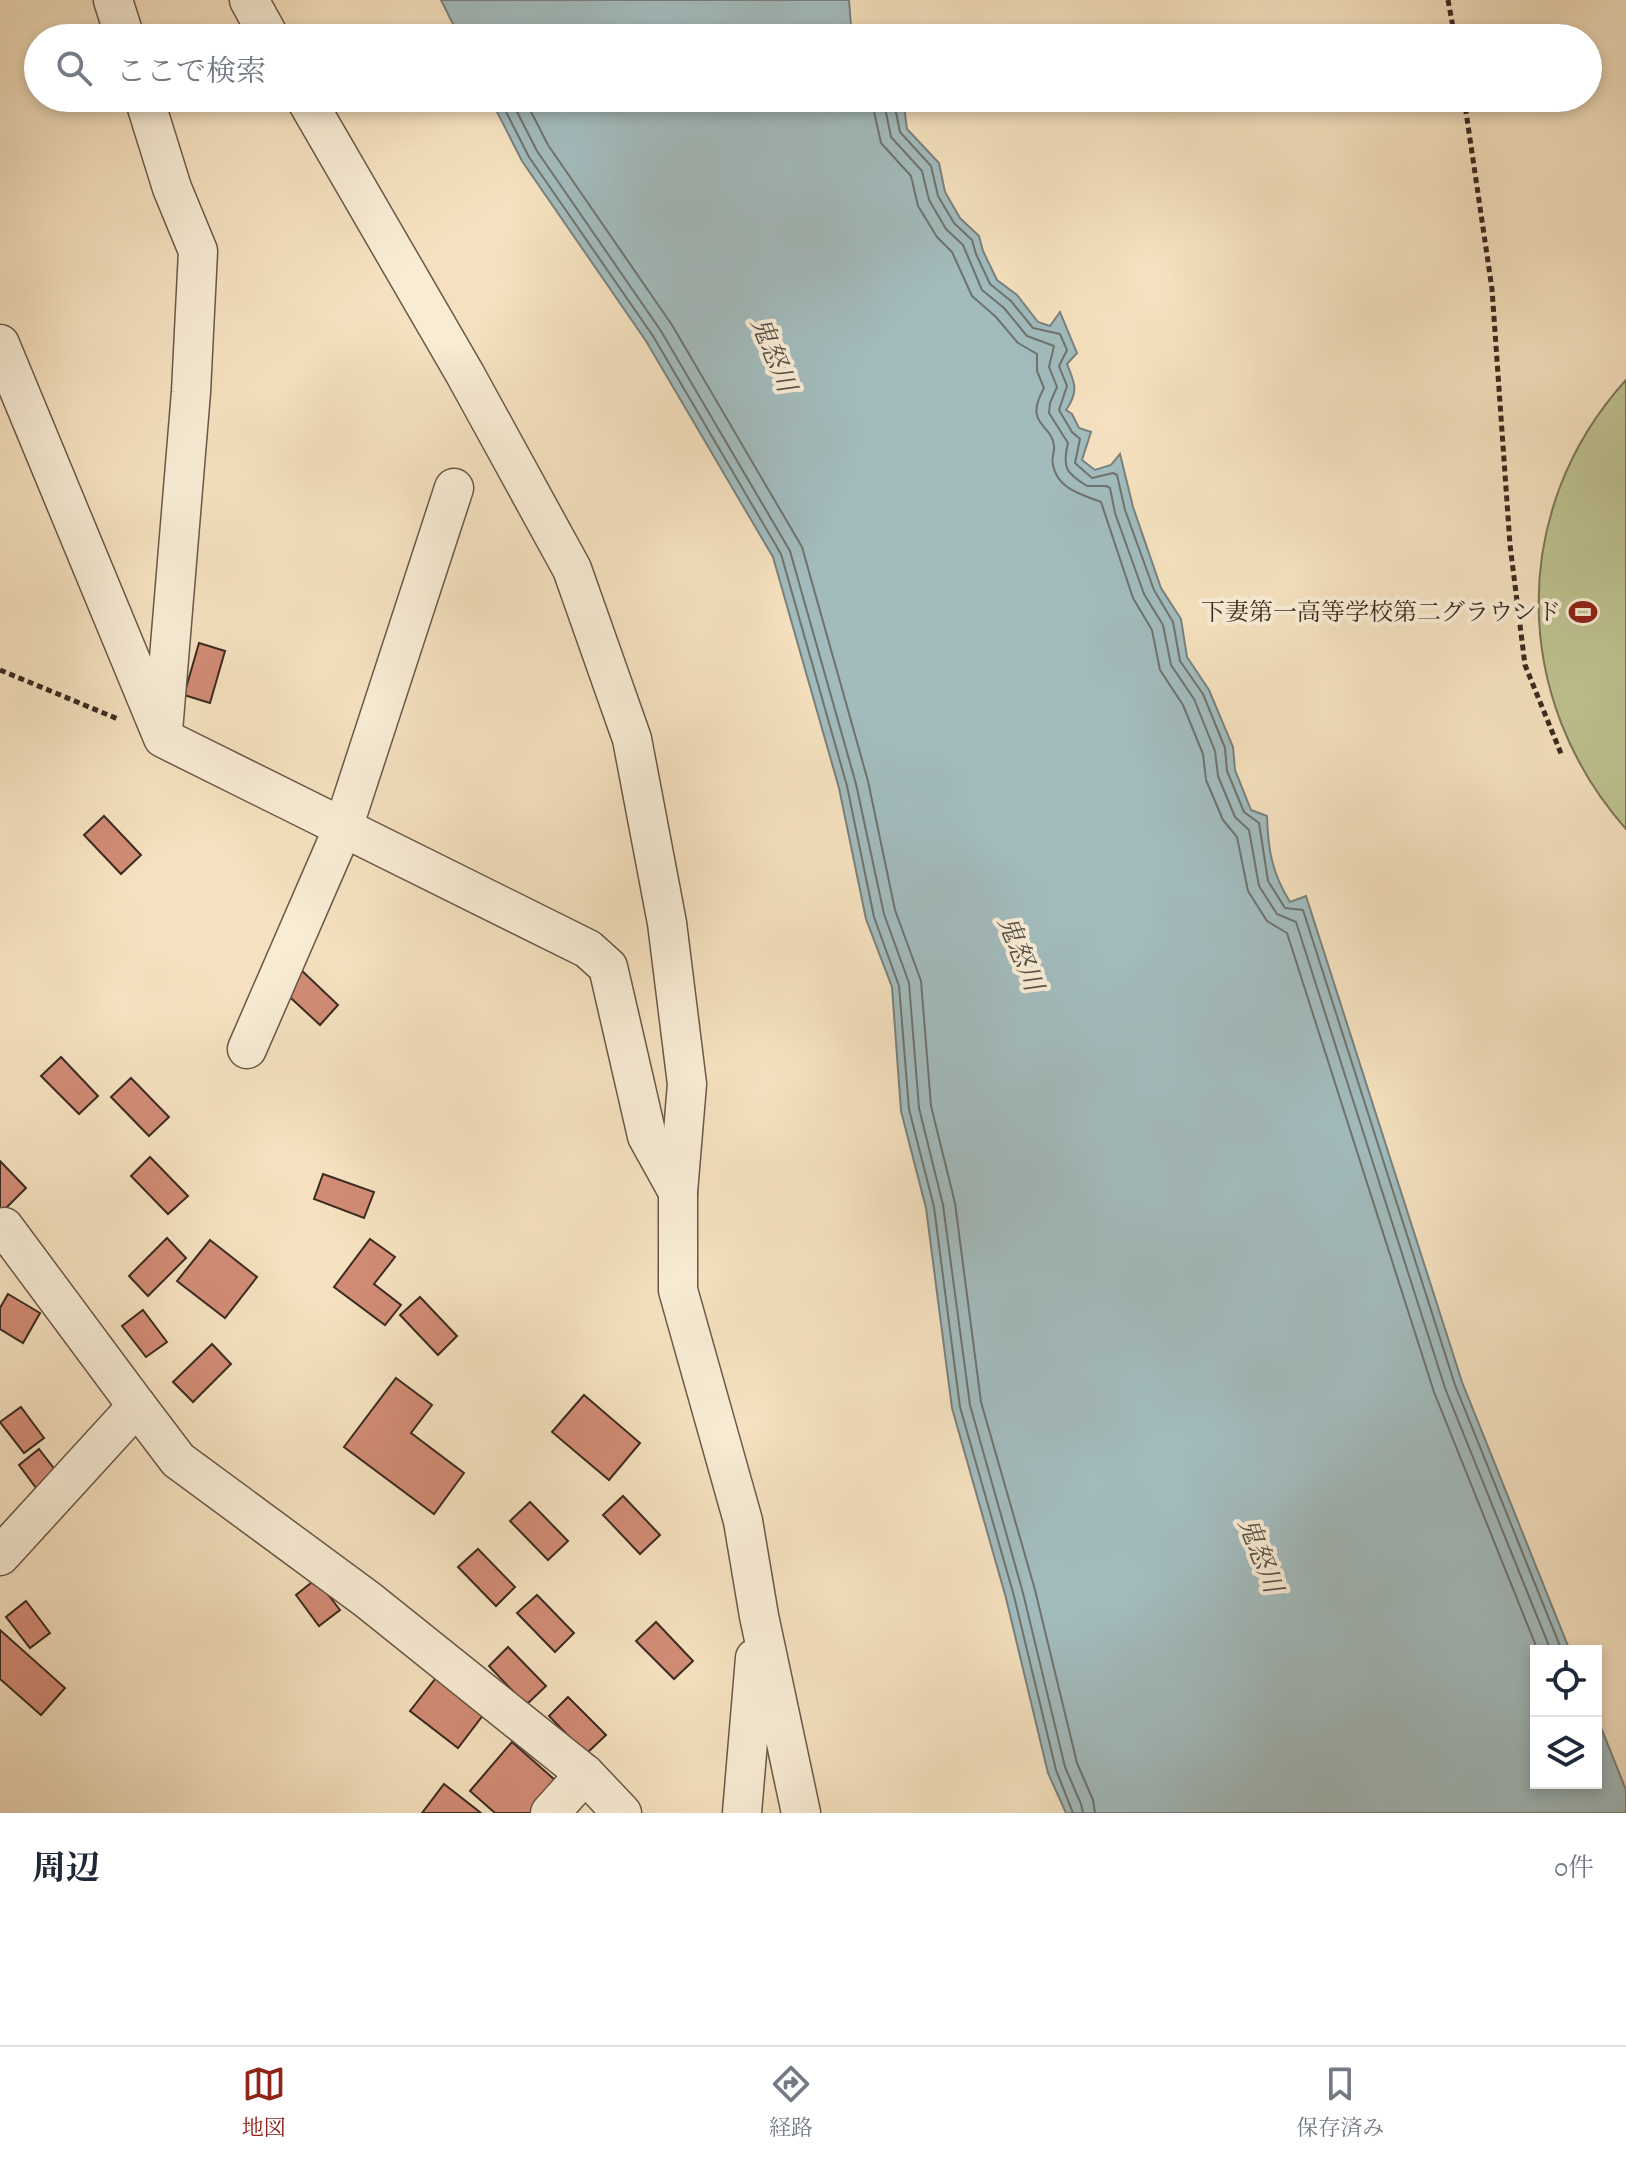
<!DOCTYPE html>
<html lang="ja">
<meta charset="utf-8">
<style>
:root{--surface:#fff;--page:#f2f2f3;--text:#1f2937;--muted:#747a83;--line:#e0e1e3;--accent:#8f2418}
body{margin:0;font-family:Alegreya,"Noto Serif JP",serif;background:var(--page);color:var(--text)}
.controls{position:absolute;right:24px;bottom:24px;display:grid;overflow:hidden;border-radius:0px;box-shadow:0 4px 12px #0003}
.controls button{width:72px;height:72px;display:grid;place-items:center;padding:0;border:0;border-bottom:2px solid var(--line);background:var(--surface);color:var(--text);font:40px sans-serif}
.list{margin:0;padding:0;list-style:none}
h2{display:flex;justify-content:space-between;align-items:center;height:104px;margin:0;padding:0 32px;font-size:34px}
h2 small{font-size:26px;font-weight:400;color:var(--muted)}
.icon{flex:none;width:44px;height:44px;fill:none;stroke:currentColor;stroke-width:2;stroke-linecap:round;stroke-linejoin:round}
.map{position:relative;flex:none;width:1626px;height:1813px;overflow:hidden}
.search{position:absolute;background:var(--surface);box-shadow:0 4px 12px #0003;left:24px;right:24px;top:24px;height:88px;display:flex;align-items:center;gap:20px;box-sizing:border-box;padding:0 28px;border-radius:44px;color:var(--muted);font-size:30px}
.sheet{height:232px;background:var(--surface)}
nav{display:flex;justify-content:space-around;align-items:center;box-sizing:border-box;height:112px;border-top:2px solid var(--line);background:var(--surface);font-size:22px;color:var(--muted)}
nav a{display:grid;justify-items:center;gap:4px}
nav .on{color:var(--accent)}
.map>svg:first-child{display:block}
.green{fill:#bec290;stroke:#7c7658;stroke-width:2}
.water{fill:#a2bbbd;stroke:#79817e;stroke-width:2}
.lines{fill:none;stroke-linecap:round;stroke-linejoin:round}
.shore{stroke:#6e736e;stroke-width:2}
.building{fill:#d28c76;stroke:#3b2b20;stroke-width:2}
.minor-casing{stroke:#6a5848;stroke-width:41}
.path{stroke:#3b2b20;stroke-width:5;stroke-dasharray:6 4;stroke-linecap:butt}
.minor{stroke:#f8ecd5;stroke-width:38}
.labels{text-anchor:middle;stroke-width:8;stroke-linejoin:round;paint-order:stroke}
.poi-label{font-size:24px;fill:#3b2b20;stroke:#f8ecd5;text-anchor:end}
.water-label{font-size:26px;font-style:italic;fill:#554f47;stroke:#f8ecd5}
</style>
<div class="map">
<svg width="1626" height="1813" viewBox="0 0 1626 1813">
<rect width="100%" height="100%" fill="#f5e1bf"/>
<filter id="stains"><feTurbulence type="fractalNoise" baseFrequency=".0025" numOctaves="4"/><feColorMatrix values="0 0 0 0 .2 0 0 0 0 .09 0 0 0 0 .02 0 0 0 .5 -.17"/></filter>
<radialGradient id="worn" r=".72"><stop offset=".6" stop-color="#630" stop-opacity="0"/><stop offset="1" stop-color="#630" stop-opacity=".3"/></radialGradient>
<path class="green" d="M1626 380V829C1511 699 1508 510 1626 380Z"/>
<g class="water">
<polygon points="441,0 849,0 851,26 859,38 460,38"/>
<path d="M490 98H899L904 106 907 129 939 163 945 192 960 218 979 236 983 251 997 280 1017 295 1038 322 1050 326 1060 312 1077 353 1067 364C1075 383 1079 392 1066 410L1072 414 1079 428 1091 432 1082 460 1095 470 1111 465 1120 454 1133 507 1161 588 1181 619 1187 657 1209 690 1233 747 1235 770 1251 810 1267 816C1268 850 1272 873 1290 902L1306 896 1462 1382 1570 1651H1536V1783H1596V1715L1626 1790V1813H1066L1048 1773 1006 1598 952 1408 926 1208 901 1111 892 987 866 919 839 788 773 557 646 341 522 161Z"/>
</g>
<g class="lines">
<g class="shore">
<polyline points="499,98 529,157 653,336 781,554 847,786 874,917 899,986 909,1109 934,1207 960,1407 1014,1596 1056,1770 1073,1813"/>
<polyline points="510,98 537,151 661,331 790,551 856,784 884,914 909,983 919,1108 943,1205 970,1405 1023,1593 1065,1767 1081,1804 1083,1813"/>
<polyline points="524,98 548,145 672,325 802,547 868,781 895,910 921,981 931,1106 955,1203 981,1402 1035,1590 1077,1763 1093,1800 1095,1813"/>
<path d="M871 98 881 143 911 176 918 206 937 237 952 252 972 296 996 317 1018 343 1037 354V371L1044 388C1023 426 1052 423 1054 446 1055 452 1051 458 1053 465 1057 489 1083 495 1101 502L1133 598 1152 630 1160 670 1183 705 1203 754 1206 780 1223 820 1237 837 1248 891 1267 921 1287 933 1434 1392 1538 1651"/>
<path d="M883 98 891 137 922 171 929 200 946 229 963 245 982 290 1004 308 1027 336 1054 346 1049 367 1057 387 1050 403 1049 413 1068 443C1062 468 1066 473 1087 486H1106L1110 488 1115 513 1144 594 1163 625 1171 665 1194 699 1215 751 1218 776 1235 817 1249 830 1259 886 1277 914 1296 922 1445 1388 1551 1651"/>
<polyline points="893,98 900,132 931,166 938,196 954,223 972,240 976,254 990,284 1011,301 1033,328 1060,334 1067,350 1059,366 1067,386 1059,410 1072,432 1080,439 1075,463 1092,478 1113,473 1117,475 1125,510 1154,590 1173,622 1180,661 1203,694 1225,748 1227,771 1244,812 1259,823 1268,881 1285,908 1303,910 1455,1385 1562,1651"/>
</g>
</g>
<g class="building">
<polygon points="199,643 225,651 210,703 184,695"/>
<polygon points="104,816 141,855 121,874 84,835"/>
<polygon points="299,968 338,1005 320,1025 280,988"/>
<polygon points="61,1057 98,1096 79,1114 41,1076"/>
<polygon points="131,1078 169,1117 149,1136 111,1097"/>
<polygon points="150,1157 188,1196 168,1214 131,1176"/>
<polygon points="0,1161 26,1188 0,1214"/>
<polygon points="323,1174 374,1192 364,1218 314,1199"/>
<polygon points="167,1238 186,1258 148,1296 129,1276"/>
<polygon points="370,1239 395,1257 374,1284 401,1305 385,1325 334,1287"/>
<polygon points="210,1240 257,1277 225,1318 177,1281"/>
<polygon points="8,1294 40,1313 23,1343 0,1329 0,1308"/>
<polygon points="420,1297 457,1336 438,1355 400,1315"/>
<polygon points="143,1310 167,1342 146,1357 122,1326"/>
<polygon points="212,1344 231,1364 193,1402 173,1382"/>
<polygon points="396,1378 432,1405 411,1433 464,1473 434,1514 344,1447"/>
<polygon points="584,1395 640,1443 609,1480 552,1432"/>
<polygon points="21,1407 44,1438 24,1453 0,1422"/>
<polygon points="39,1449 63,1480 42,1496 19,1465"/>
<polygon points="623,1496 660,1535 640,1554 603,1515"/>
<polygon points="530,1502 568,1541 548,1560 510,1521"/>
<polygon points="478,1549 515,1587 496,1606 458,1567"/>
<polygon points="316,1579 340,1610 319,1626 296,1595"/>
<polygon points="537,1595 574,1633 555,1652 517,1613"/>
<polygon points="26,1601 50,1633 30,1648 6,1617"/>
<polygon points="656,1622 693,1661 674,1679 636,1641"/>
<polygon points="0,1630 65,1688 41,1715 0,1679"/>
<polygon points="508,1647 546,1686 526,1705 489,1666"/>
<polygon points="443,1669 490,1706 458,1748 410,1711"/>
<polygon points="568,1697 606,1735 586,1754 549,1716"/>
<polygon points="512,1742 564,1788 542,1813 495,1813 470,1791"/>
<polygon points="444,1784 481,1813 422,1813"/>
</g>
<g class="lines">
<defs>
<g id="minor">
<polyline points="113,0 125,38"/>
<polyline points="249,0 270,38"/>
<polyline points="144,98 172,188 198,251 191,392 163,731"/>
<polyline points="305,98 465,374 572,569 632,739 667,923 687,1084 678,1192 678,1290 743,1521 759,1616 801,1813"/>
<polyline points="0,344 163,738 588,949 608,967 647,1136 678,1192"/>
<polyline points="247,1049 343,828 454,488"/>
<polyline points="0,1231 4,1227 137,1406"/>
<polyline points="0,1556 137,1406 178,1460 368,1600 585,1774 622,1813"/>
<polyline points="550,1813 585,1774"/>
<polyline points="742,1813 755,1658"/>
</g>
</defs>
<use href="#minor" class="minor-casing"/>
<g class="path">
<polyline points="1448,0 1455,38"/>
<polyline points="1464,98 1492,289 1510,545 1525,665 1562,756"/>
<polyline points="0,670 118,719"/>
</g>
<use href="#minor" class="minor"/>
</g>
<defs>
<symbol id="stadium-bare" viewBox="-9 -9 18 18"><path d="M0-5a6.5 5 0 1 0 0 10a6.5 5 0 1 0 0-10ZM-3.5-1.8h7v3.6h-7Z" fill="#8f2418" stroke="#f8ecd5" stroke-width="2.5" paint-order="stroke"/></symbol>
</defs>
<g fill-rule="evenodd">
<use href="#stadium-bare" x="1563" y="592" width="40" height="40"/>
</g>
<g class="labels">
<g class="poi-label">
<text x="1561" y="620">下妻第一高等学校第二グラウンド</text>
</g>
<g class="water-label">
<text transform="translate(774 354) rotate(68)" y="9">鬼怒川</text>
<text transform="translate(1021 953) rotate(68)" y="9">鬼怒川</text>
<text transform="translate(1261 1555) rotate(69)" y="9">鬼怒川</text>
</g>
</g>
<rect width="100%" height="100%" filter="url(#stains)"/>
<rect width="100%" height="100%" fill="url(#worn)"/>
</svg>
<div class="controls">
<button><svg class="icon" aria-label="locate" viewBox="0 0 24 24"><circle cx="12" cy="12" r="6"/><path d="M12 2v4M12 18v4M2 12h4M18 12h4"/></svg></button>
<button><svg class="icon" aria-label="layers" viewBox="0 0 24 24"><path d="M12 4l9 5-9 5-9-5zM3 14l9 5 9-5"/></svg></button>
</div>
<div class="search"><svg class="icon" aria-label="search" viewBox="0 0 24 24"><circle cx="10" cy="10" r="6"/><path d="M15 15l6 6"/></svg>ここで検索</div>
</div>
<section class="sheet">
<h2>周辺<small>0件</small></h2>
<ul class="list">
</ul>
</section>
<nav>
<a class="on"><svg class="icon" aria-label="map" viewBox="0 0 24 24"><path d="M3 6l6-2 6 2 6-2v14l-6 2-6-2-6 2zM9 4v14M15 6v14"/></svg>地図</a>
<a><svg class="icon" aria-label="directions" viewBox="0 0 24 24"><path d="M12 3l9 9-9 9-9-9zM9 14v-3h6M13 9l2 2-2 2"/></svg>経路</a>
<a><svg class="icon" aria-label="saved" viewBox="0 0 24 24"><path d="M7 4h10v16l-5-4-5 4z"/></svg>保存済み</a>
</nav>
